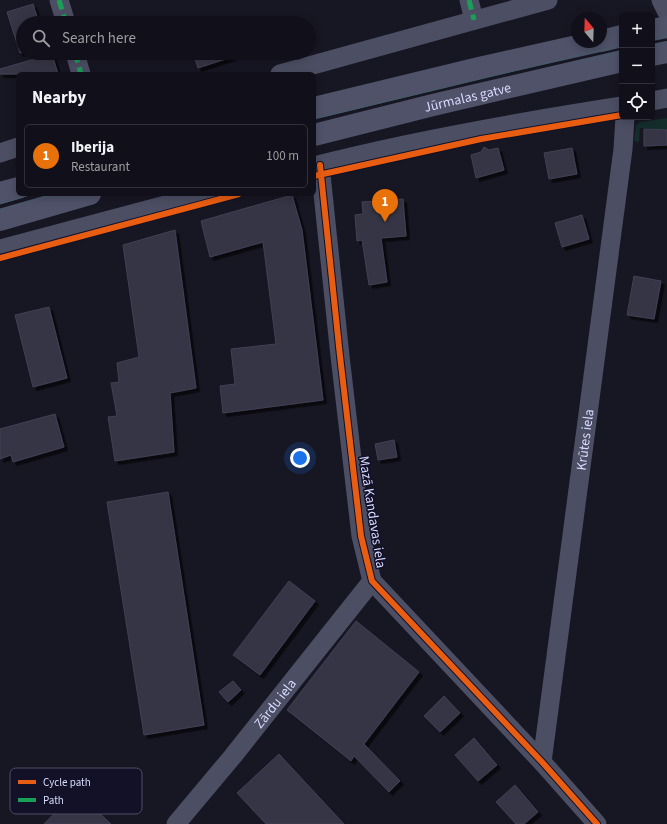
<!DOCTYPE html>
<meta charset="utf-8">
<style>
:root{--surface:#11101a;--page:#1a1923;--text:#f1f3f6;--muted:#9c9da2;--line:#303039;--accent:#0f766e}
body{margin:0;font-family:"Source Sans 3",sans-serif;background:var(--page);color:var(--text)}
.controls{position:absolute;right:12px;top:12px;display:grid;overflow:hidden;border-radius:6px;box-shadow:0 2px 10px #0003}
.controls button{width:36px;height:36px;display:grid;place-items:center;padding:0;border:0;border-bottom:1px solid var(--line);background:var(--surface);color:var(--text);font:20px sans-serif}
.compass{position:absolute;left:571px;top:12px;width:36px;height:36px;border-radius:50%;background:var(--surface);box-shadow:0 2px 10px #0003;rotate:341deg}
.you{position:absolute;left:300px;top:458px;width:14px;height:14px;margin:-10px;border:3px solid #fff;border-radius:50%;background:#1a73e8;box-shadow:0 0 0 6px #1a73e833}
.badge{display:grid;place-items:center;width:26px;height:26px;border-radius:50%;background:var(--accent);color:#fff;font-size:13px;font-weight:700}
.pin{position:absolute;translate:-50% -33px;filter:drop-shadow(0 1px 2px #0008)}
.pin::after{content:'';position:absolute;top:21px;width:14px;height:12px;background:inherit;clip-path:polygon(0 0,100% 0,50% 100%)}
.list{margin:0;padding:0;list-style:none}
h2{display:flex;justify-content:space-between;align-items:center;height:52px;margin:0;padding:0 16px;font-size:17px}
h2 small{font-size:13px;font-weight:400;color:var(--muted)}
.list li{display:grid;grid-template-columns:26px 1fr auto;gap:12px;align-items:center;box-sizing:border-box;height:64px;margin:0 8px 8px;padding:0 8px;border:1px solid var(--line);border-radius:6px}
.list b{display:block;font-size:15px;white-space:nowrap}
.list p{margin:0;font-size:13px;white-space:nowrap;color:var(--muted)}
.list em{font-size:13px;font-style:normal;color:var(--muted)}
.icon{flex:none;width:22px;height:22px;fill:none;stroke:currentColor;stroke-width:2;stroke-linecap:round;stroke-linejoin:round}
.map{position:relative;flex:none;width:667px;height:824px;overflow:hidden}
.search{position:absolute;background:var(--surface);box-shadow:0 2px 10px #0003;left:16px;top:16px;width:300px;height:44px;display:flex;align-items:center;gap:10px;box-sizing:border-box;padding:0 14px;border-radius:22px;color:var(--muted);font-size:15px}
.panel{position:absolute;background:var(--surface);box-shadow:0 2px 10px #0003;left:16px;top:72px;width:300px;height:124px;border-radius:6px}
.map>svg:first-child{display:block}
.green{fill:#142e2c}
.building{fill:#353445;stroke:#424156;filter:url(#shadow)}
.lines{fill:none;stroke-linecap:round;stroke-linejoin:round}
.street{stroke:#4c4e63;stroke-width:19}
.secondary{stroke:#4f5269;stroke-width:22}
.tram{stroke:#445d69;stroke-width:1}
.quiet{stroke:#1a9f57;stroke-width:5;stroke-dasharray:10 5;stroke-linecap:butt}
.cycleway-casing{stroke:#121128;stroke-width:8}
.cycleway{stroke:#e95d12;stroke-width:6}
.labels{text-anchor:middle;stroke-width:3;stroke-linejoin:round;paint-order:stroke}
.street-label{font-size:14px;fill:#d9dafe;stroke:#121128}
.key{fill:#121128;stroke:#4e4d68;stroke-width:1}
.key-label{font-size:11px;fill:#d9dafe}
</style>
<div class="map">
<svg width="667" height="824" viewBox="0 0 667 824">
<defs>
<filter id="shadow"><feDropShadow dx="3.5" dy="3.5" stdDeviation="0" flood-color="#0009"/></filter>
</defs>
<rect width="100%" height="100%" fill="#171623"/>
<polygon class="green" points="667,118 667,130 640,128 639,142 634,141 636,125 640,122"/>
<g class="building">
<polygon points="33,4 39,23 23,23 23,52 20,53 7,12"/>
<polygon points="193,53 235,53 235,56 198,68"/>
<polygon points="52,54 58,74 0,74 0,69"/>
<polygon points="644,129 667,130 667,145 644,146"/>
<polygon points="484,147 489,150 498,148 504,170 476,178 471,155 481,152"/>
<polygon points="572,148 577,174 549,179 544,153"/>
<polygon points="292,195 302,230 323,400 223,413 220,386 235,384 231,349 276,344 263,242 210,257 201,221"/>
<polygon points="403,199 406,236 381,238 387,282 369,285 362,240 357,241 355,215 363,214 362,202"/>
<polygon points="582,215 589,239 562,247 555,223"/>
<polygon points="175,230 196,388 170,393 174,452 115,461 108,417 117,416 111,383 119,382 117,363 139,357 123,245"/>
<polygon points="634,276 661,281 654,319 627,315"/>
<polygon points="49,307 67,378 33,387 15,315"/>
<polygon points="55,414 64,447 13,462 11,455 0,459 0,429"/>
<polygon points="394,440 397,457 378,460 375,444"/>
<polygon points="168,492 204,725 144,735 107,502"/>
<polygon points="289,581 315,601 260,675 233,655"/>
<polygon points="356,621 419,672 364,744 400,781 389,792 354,756 351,761 287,710"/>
<polygon points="233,681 241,690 228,702 219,692"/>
<polygon points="444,696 460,713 440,732 424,716"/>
<polygon points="474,738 497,765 478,781 455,755"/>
<polygon points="279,754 344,824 266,824 237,793"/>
<polygon points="515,785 538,812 524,824 516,824 496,802"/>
<polygon points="76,791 111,824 44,824"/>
</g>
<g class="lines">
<g class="street">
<polyline points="59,0 66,23"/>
<polyline points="469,0 474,20"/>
<polyline points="661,0 667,12"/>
<polyline points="75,53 81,74"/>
<polyline points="280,74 548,0"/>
<polyline points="652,101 667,98"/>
<polyline points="0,153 18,147"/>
<polyline points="320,165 340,356 361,536 372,581 542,762 597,824"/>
<path d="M314 166C415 140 519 122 622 106"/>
<polyline points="0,249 207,194"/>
<path id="s1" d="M542 762 623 149 625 117"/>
<path id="s2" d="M176 824 233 756 372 581"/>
</g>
<g class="secondary">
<polyline points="652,30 667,27"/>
<polyline points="601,41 622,36"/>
<polyline points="652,55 667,52"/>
<polyline points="314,108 479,68 595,42"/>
<path id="s3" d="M314 135 433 105 622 61"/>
<polyline points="0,193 18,188"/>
<polyline points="0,220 90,194"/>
</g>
<g class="tram">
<polyline points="652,39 667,36"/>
<polyline points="652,45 667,42"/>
<polyline points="573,63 622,52"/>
<polyline points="314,119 622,45"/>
<polyline points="0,204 33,194"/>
<polyline points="0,210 55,194"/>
</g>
<g class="quiet">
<polyline points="59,0 66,23"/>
<polyline points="469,0 474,20"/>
<polyline points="75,53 81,74"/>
</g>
<defs>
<g id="cycleway">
<polyline points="320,165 340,356 361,536 372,581 542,762 597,824"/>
<polyline points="314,176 481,139 622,115"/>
<polyline points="0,258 239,194"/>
</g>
</defs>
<use href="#cycleway" class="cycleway-casing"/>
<use href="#cycleway" class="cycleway"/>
</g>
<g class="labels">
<g class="street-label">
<text dy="5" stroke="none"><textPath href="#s3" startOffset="158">Jūrmalas gatve</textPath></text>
<text dy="5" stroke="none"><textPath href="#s1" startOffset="325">Krūtes iela</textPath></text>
<text transform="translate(373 512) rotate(81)" y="5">Mazā Kandavas iela</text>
<text dy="5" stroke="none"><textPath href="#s2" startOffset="156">Zārdu iela</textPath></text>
</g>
</g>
<rect x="10" y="768" width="132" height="46" rx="6" class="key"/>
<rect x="18" y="780" width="18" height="4" fill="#e95d12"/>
<rect x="18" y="798" width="18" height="4" fill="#1a9f57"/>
<g class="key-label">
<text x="43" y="786">Cycle path</text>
<text x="43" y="804">Path</text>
</g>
</svg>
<div class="controls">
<button>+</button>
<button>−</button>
<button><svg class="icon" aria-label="locate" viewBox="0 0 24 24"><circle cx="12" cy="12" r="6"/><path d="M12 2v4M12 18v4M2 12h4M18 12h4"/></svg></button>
</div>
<svg class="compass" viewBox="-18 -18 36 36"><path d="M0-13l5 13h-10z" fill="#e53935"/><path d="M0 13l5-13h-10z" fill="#9c9da2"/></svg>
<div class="you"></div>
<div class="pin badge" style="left:385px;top:222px;background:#e8710a">1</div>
<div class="search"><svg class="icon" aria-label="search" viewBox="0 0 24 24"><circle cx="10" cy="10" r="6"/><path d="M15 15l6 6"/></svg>Search here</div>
<section class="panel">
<h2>Nearby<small></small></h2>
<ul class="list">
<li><span class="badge" style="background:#e8710a">1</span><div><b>Iberija</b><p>Restaurant</p></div><em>100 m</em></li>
</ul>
</section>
</div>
